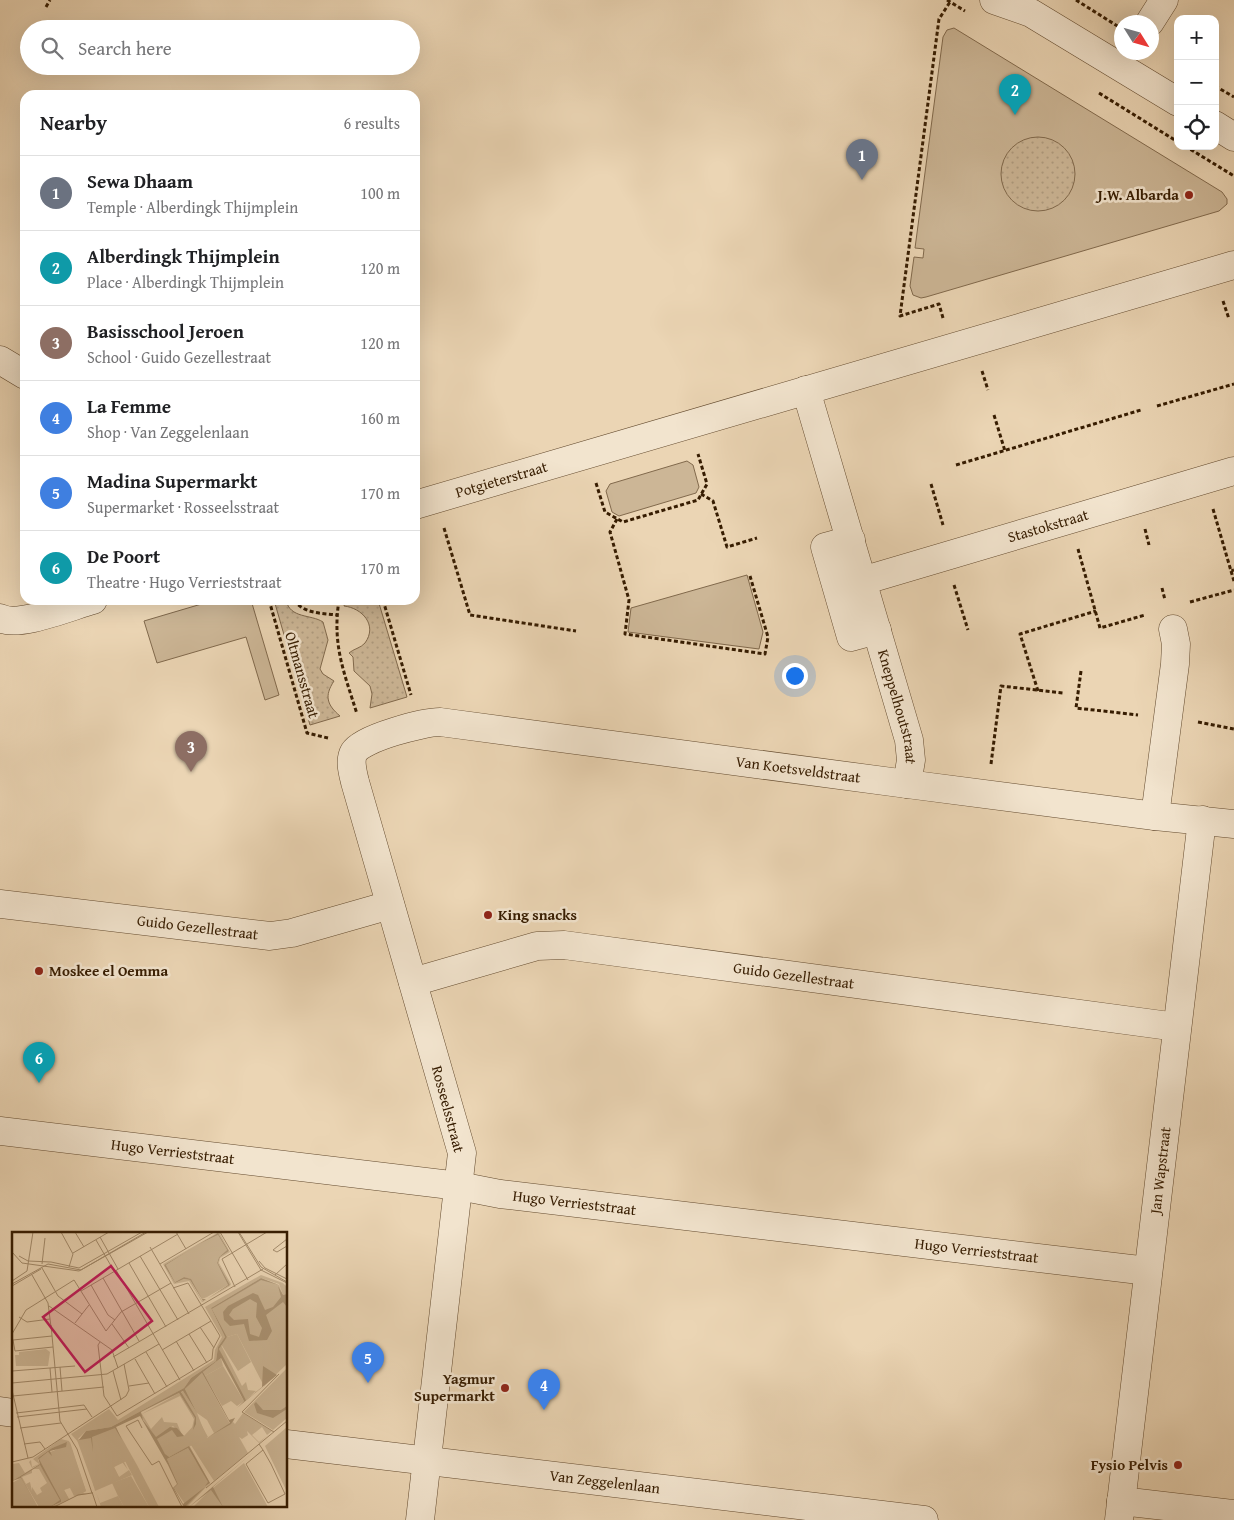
<!DOCTYPE html>
<meta charset="utf-8">
<style>
:root{--surface:#fff;--page:#f6f6f6;--text:#202124;--muted:#757577;--line:#e0e0e0;--accent:#d93025}
body{margin:0;font-family:"Gentium Book Plus",serif;background:var(--page);color:var(--text)}
.controls{position:absolute;right:15px;top:15px;display:grid;overflow:hidden;border-radius:10px;box-shadow:0 5px 20px #0002}
.controls button{width:45px;height:45px;display:grid;place-items:center;padding:0;border:0;border-bottom:1px solid var(--line);background:var(--surface);color:var(--text);font:25px sans-serif}
.compass{position:absolute;left:1114px;top:15px;width:45px;height:45px;border-radius:50%;background:var(--surface);box-shadow:0 5px 20px #0002;rotate:127deg}
.you{position:absolute;left:794px;top:675px;width:18px;height:18px;margin:-12px;border:4px solid #fff;border-radius:50%;background:#1a73e8;box-shadow:0 0 0 8px #1a73e833}
.badge{display:grid;place-items:center;width:32px;height:32px;border-radius:50%;background:var(--accent);color:#fff;font-size:16px;font-weight:700}
.pin{position:absolute;translate:-50% -41px;filter:drop-shadow(0 1px 2px #0008)}
.pin::after{content:'';position:absolute;top:26px;width:18px;height:15px;background:inherit;clip-path:polygon(0 0,100% 0,50% 100%)}
.list{margin:0;padding:0;list-style:none}
h2{display:flex;justify-content:space-between;align-items:center;height:65px;margin:0;padding:0 20px;font-size:21px}
h2 small{font-size:16px;font-weight:400;color:var(--muted)}
.list li{display:grid;grid-template-columns:32px 1fr auto;gap:15px;align-items:center;box-sizing:border-box;height:75px;padding:0 20px;border-top:1px solid var(--line)}
.list b{display:block;font-size:19px;white-space:nowrap}
.list p{margin:0;font-size:16px;white-space:nowrap;color:var(--muted)}
.list em{font-size:16px;font-style:normal;color:var(--muted)}
.icon{flex:none;width:28px;height:28px;fill:none;stroke:currentColor;stroke-width:2;stroke-linecap:round;stroke-linejoin:round}
.map{position:relative;flex:none;width:1234px;height:1520px;overflow:hidden}
.search{position:absolute;background:var(--surface);box-shadow:0 5px 20px #0002;left:20px;top:20px;width:400px;height:55px;display:flex;align-items:center;gap:12px;box-sizing:border-box;padding:0 18px;border-radius:28px;color:var(--muted);font-size:19px}
.panel{position:absolute;background:var(--surface);box-shadow:0 5px 20px #0002;left:20px;top:90px;width:400px;height:515px;border-radius:15px}
.map>svg:first-child{display:block}
.grass{fill:#ccb696;stroke:#81694c}
.park{fill:url(#park-dots);stroke:#81694c}
.lines{fill:none;stroke-linecap:round;stroke-linejoin:round}
.minor-casing{stroke:#634a2e;stroke-width:29}
.path{stroke:#361c01;stroke-width:3;stroke-dasharray:4 2.5;stroke-linecap:butt}
.minor{stroke:#f2e4ce;stroke-width:28}
.poi-dot{fill:#8f2418;stroke:#f2e4ce;stroke-width:2}
.labels{text-anchor:middle;stroke-width:5;stroke-linejoin:round;paint-order:stroke}
.poi-label{font-size:15px;font-weight:bold;fill:#361c01;stroke:#f2e4ce;text-anchor:end}
.street-label{font-size:15px;fill:#361c01;stroke:#f2e4ce}
.inset-road{fill:none;stroke:#a38b6c;stroke-width:1}
.view{fill:#c2185b;fill-opacity:0.15;stroke:#c2185b;stroke-width:2.5}
.inset-edge{fill:none;stroke:#361c01;stroke-width:2.5}
</style>
<div class="map">
<svg width="1234" height="1520" viewBox="0 0 1234 1520">
<defs>
<pattern id="park-dots" width="8" height="8" patternUnits="userSpaceOnUse" patternTransform="scale(1.25)"><rect width="8" height="8" fill="#ccb696"/><path d="M2 2h.1M6 6h.1" fill="none" stroke="#b09c80" stroke-width="1.8" stroke-linecap="round"/></pattern>
</defs>
<rect width="100%" height="100%" fill="#ebd5b4"/>
<filter id="stains"><feTurbulence type="fractalNoise" baseFrequency=".004" numOctaves="4"/><feColorMatrix values="0 0 0 0 .2 0 0 0 0 .09 0 0 0 0 .02 0 0 0 .5 -.17"/></filter>
<radialGradient id="worn" r=".72"><stop offset=".6" stop-color="#630" stop-opacity="0"/><stop offset="1" stop-color="#630" stop-opacity=".3"/></radialGradient>
<g class="grass">
<polygon points="954,28 1222,192 1227,199 1227,204 1219,211 926,297 921,298 913,295 910,286 914,257 923,258 924,249 915,248 943,37 947,30"/>
<polygon points="687,461 693,465 699,487 696,493 619,516 612,512 606,491 610,484"/>
<polygon points="747,575 763,632 759,649 628,632 631,608"/>
<polygon points="215,600 251,600 279,695 265,700 246,637 157,663 144,621"/>
</g>
<g class="park">
<circle cx="1038" cy="174" r="37"/>
<path d="M274 600H286C290 619 311 614 323 622L328 640 320 669 323 674 334 681C324 696 327 705 340 716L310 725Z"/>
<path d="M346 600H378L407 697 370 708 372 694 370 686 354 671 353 657 349 653C353 649 361 648 365 643 378 625 362 608 344 606Z"/>
</g>
<g class="lines">
<defs>
<g id="minor">
<polyline points="994,0 1031,13 1178,102"/>
<polyline points="1150,22 1164,0"/>
<polyline points="1215,125 1234,137"/>
<polyline points="0,360 25,375"/>
<path id="s1" d="M806 390 909 740 911 760 907 784"/>
<path id="s2" d="M415 505 1234 265"/>
<polyline points="851,540 825,547 851,637 877,630"/>
<path id="s3" d="M862 581 1234 471"/>
<path d="M0 618C19 628 71 606 93 600"/>
<polyline points="1155,816 1175,664 1176,644 1173,629"/>
<path id="s4" d="M0 904 270 936 292 933 390 905"/>
<path id="s5" d="M413 982 537 946 564 945 1177 1027"/>
<path id="s6" d="M0 1131 459 1186 500 1194 1148 1271"/>
<polyline points="0,1411 14,1413"/>
<path id="s7" d="M286 1444 924 1520"/>
<polyline points="1121,1501 1234,1514"/>
<path id="s8" d="M420 1520 462 1153 355 782C353 773 349 761 354 752 362 738 424 722 440 722L907 784 1155 816 1234 824"/>
<path id="s9" d="M1119 1520 1202 820"/>
</g>
</defs>
<use href="#minor" class="minor-casing"/>
<g class="path">
<polyline points="947,0 965,11"/>
<polyline points="1076,0 1119,27"/>
<polyline points="46,7 50,0"/>
<polyline points="1215,86 1234,97"/>
<polyline points="1099,93 1178,142"/>
<polyline points="1185,146 1234,176"/>
<polyline points="1223,301 1229,319"/>
<polyline points="943,318 939,304 900,316 939,19 950,2"/>
<polyline points="982,371 988,390"/>
<polyline points="1157,406 1234,384"/>
<polyline points="994,415 1005,451"/>
<polyline points="956,465 1141,410"/>
<polyline points="596,483 605,512 623,522 698,500 707,484 698,454"/>
<polyline points="931,484 943,525"/>
<polyline points="701,494 713,501 727,547 757,538"/>
<polyline points="1213,509 1231,571 1234,570"/>
<polyline points="617,519 610,532 629,600 625,634 765,654 768,637 750,576"/>
<polyline points="444,528 470,615 576,631"/>
<polyline points="1145,529 1149,545"/>
<polyline points="1078,549 1100,628 1145,615"/>
<polyline points="1231,571 1234,581"/>
<polyline points="954,585 968,630"/>
<polyline points="1162,588 1165,600"/>
<polyline points="269,600 307,733 328,738"/>
<path d="M294 600C304 614 321 613 337 615"/>
<path d="M339 600C332 645 344 672 357 714"/>
<polyline points="383,600 411,695"/>
<polyline points="1190,602 1234,590"/>
<polyline points="1081,671 1076,708 1138,715"/>
<polyline points="1038,691 1020,634 1096,611"/>
<polyline points="1198,722 1234,729"/>
<polyline points="991,764 1001,686 1063,693"/>
</g>
<use href="#minor" class="minor"/>
</g>
<g class="poi-dot">
<circle cx="1189" cy="195" r="5"/>
<circle cx="488" cy="915" r="5"/>
<circle cx="39" cy="971" r="5"/>
<circle cx="505" cy="1388" r="5"/>
<circle cx="1178" cy="1465" r="5"/>
</g>
<g class="labels">
<g class="poi-label">
<text x="1179" y="200">J.W. Albarda</text>
<text x="498" y="920" text-anchor="start">King snacks</text>
<text x="49" y="976" text-anchor="start">Moskee el Oemma</text>
<text x="495" y="1384">Yagmur<tspan x="495" dy="17">Supermarkt</tspan></text>
<text x="1168" y="1470">Fysio Pelvis</text>
</g>
<g class="street-label">
<text dy="5" stroke="none"><textPath href="#s2" startOffset="90">Potgieterstraat</textPath></text>
<text dy="5" stroke="none"><textPath href="#s3" startOffset="194">Stastokstraat</textPath></text>
<text transform="translate(302 675) rotate(74)" y="5">Oltmansstraat</text>
<text dy="5" stroke="none"><textPath href="#s1" startOffset="330">Kneppelhoutstraat</textPath></text>
<text dy="5" stroke="none"><textPath href="#s8" startOffset="1240">Van Koetsveldstraat</textPath></text>
<text dy="5" stroke="none"><textPath href="#s4" startOffset="199">Guido Gezellestraat</textPath></text>
<text dy="5" stroke="none"><textPath href="#s5" startOffset="388">Guido Gezellestraat</textPath></text>
<text transform="translate(448 1109) rotate(75)" y="5">Rosseelsstraat</text>
<text dy="5" stroke="none"><textPath href="#s6" startOffset="174">Hugo Verrieststraat</textPath></text>
<text dy="5" stroke="none"><textPath href="#s9" startOffset="352">Jan Wapstraat</textPath></text>
<text dy="5" stroke="none"><textPath href="#s6" startOffset="579">Hugo Verrieststraat</textPath></text>
<text dy="5" stroke="none"><textPath href="#s6" startOffset="984">Hugo Verrieststraat</textPath></text>
<text dy="5" stroke="none"><textPath href="#s7" startOffset="321">Van Zeggelenlaan</textPath></text>
</g>
</g>
<g transform="translate(12 1232)">
<rect width="275" height="275" fill="#ebd5b4"/>
<path d="M207 0 218 20 208 26 207 31 219 52 218 54 196 67 218 53 206 31 208 25 217 19 206 1 183 14 206 3 215 18 207 25 205 31 216 53 195 65 190 67 178 47 172 45 163 50 154 33 181 16 152 33 163 51 172 47 178 48 190 69 195 68 190 70 177 49 162 52 151 32ZM249 43 271 51 275 55V62L271 63 267 52 249 46 199 76 213 105 206 115 204 129 179 146 172 156 99 195 74 199 66 207 67 211 59 202 97 177 106 188 202 128 203 118 210 105 193 75ZM225 102 239 130 226 139 209 112 215 105ZM209 113 230 154 234 150 236 158 244 159 234 168 214 134 207 117ZM209 126 211 134 193 144 191 140ZM190 141 218 192 207 198 218 192 223 185 221 190 223 192 231 181 260 199 255 203 250 195 240 203 247 210 255 204 247 211 235 199 236 203 230 207 227 205 236 221 202 249 177 210 182 187 168 164 130 182 139 197 150 185 152 190 165 191 170 203 161 194 144 206 128 183 167 161 179 179 171 159 185 181 173 157ZM185 181 195 188 202 201 195 206ZM172 204 198 251 175 275 162 256 166 252 155 227 176 216 186 233ZM49 207 57 209 74 259 71 261 75 262 63 264 58 254H57L52 258 57 267 41 275H39L49 270V268L38 275H27L9 245 20 237V241L10 245 14 252 18 250 20 259V255L25 263 30 260 28 256 35 251 27 237H21L28 233 34 242 27 227 36 220 40 224 38 220 53 215 55 211 40 216 26 226V228L28 232 20 236 17 230 19 228 20 235 27 232 21 227ZM9 246 15 256 26 275H0V251ZM84 260 88 271 106 264 112 275H89Z" fill="#ccb696" fill-rule="evenodd"/>
<path d="M121 226 125 233 147 275H137L120 243 83 259 80 247 111 228 116 238 110 230 102 235 107 245 117 238 124 250 112 227Z" fill="#ccb696"/>
<path d="M250 47 267 53 271 63 275 62V132L252 154 225 102 215 105 200 77ZM34 117 38 120 36 134H4L3 123H7V120ZM211 134 232 169 225 174 219 169 210 174 193 144ZM275 136V186L261 198 232 180ZM171 159 196 205 155 226 144 207 161 197 172 204 184 191 169 161ZM103 194 121 226 102 235 107 245 82 255 65 208ZM275 195V260L253 214ZM58 210 74 259 62 264 58 256 52 258 57 267 49 270 27 227ZM7 231 13 241 0 249V232ZM232 231 256 275H181L196 260ZM119 244 137 275H112L106 264 100 251Z" fill="#ccb696"/>
<path d="M206 1 217 19 208 25 206 31 218 53 195 67 216 53 205 31 207 25 215 18 206 3 183 14ZM181 16 154 33 163 50 172 45 179 47 190 67H194L191 69 178 48 172 47 163 51 152 33ZM249 46 267 53 249 48 200 77 215 105 207 117 234 168 250 155 251 134 265 143 225 176 232 169 209 126 191 140 217 188 223 186 219 192 198 204 218 191 190 141 173 157 185 181 171 159 169 160 184 185V192L181 198 183 186 167 161 129 180 131 188 144 205 158 195 165 196 172 204 165 205 160 198 145 207 153 222 157 225 177 214 198 251 193 254 196 250 176 216 155 227 166 252 162 256 171 272 193 255 173 275H172L161 256 165 252 156 233 128 184 104 195 110 208 103 196 80 205 81 220 79 206 67 208 74 199 99 195 172 156 179 146 204 129 206 115 213 105 199 76ZM266 54 271 63 275 62V75L271 70 254 83 260 99 255 108 237 109 232 92 218 94 212 88 211 80 216 74 241 61 246 63 253 78 261 75 269 65ZM238 67 245 71 244 85 250 96 247 105 238 102 236 87 222 88 217 83 221 77ZM244 170 251 178H269L275 174V177L261 186 245 181 242 172ZM55 210 54 215 38 219 40 224 36 220 27 227 49 268V270L38 275 48 268 28 233 9 245 26 275 9 246 0 249 28 232 26 226 40 216ZM246 216 201 255 211 275 199 258 177 275Z" fill="#ad9677" fill-rule="evenodd"/>
<path class="inset-road" d="M49 0 61 22 57 35M63 0 72 15M164 0 174 17M208 0 236 48M226 0 249 38 275 51M227 0 249 35 275 50M88 5 106 37M275 7 261 18 265 20 275 14M84 8 102 39M138 15 177 82M0 20 10 31 67 39 136 0M61 21 97 0M7 24 16 29 39 30 67 36 130 0M128 24 166 88M247 29 253 36 275 47M117 31 154 95M30 32 33 6M148 32 202 0M30 36 46 64 70 82M104 38 168 148M20 43 36 71 39 95M263 43 275 32M91 46 127 109M0 49 15 39 21 0M0 52 36 32 69 38 134 0M79 53 96 83 103 88M0 54 29 37M223 55 210 27 255 0M69 59 166 2M37 74 100 118 106 136M7 85 15 90 38 87M63 91 77 73M100 92 117 116M39 93 48 189 65 217 80 261M188 95 202 116M0 102 14 78 62 48 94 99 109 80 159 51M177 102 195 131M1 108 3 119 41 115M1 108 40 104M164 109 182 139M88 110 86 113 92 164 105 184 200 127 201 117 208 104 176 51 161 56M150 118 199 89M134 120 155 155M101 125 251 37M123 127 143 162M48 135 50 159M38 136 40 160M0 139 63 134M101 139 109 168M0 151 95 142 147 112M117 154 137 151M0 158 16 226M1 164 92 155M4 181 72 173 80 185M5 185 75 177M8 196 49 191M130 196 126 188 114 194 140 233 147 229 170 275M262 200 230 180 267 142M12 212 28 210 33 217M247 212 251 218 259 232 273 262 256 271 234 232 251 218M0 230 21 225 114 164 117 158 112 132M194 256 275 189M80 260 85 275M42 275 66 263 80 261"/>
<path class="view" d="M99 34 140 89 73 140 31 85Z"/>
<rect width="275" height="275" class="inset-edge"/>
</g>
<rect width="100%" height="100%" filter="url(#stains)"/>
<rect width="100%" height="100%" fill="url(#worn)"/>
</svg>
<div class="controls">
<button>+</button>
<button>−</button>
<button><svg class="icon" aria-label="locate" viewBox="0 0 24 24"><circle cx="12" cy="12" r="6"/><path d="M12 2v4M12 18v4M2 12h4M18 12h4"/></svg></button>
</div>
<svg class="compass" viewBox="-18 -18 36 36"><path d="M0-13l5 13h-10z" fill="#e53935"/><path d="M0 13l5-13h-10z" fill="#757577"/></svg>
<div class="you"></div>
<div class="pin badge" style="left:862px;top:180px;background:#6b7280">1</div>
<div class="pin badge" style="left:1015px;top:115px;background:#0f9aa8">2</div>
<div class="pin badge" style="left:191px;top:772px;background:#8d6e63">3</div>
<div class="pin badge" style="left:544px;top:1410px;background:#3f7fe0">4</div>
<div class="pin badge" style="left:368px;top:1383px;background:#3f7fe0">5</div>
<div class="pin badge" style="left:39px;top:1083px;background:#0f9aa8">6</div>
<div class="search"><svg class="icon" aria-label="search" viewBox="0 0 24 24"><circle cx="10" cy="10" r="6"/><path d="M15 15l6 6"/></svg>Search here</div>
<section class="panel">
<h2>Nearby<small>6 results</small></h2>
<ul class="list">
<li><span class="badge" style="background:#6b7280">1</span><div><b>Sewa Dhaam</b><p>Temple · Alberdingk Thijmplein</p></div><em>100 m</em></li>
<li><span class="badge" style="background:#0f9aa8">2</span><div><b>Alberdingk Thijmplein</b><p>Place · Alberdingk Thijmplein</p></div><em>120 m</em></li>
<li><span class="badge" style="background:#8d6e63">3</span><div><b>Basisschool Jeroen</b><p>School · Guido Gezellestraat</p></div><em>120 m</em></li>
<li><span class="badge" style="background:#3f7fe0">4</span><div><b>La Femme</b><p>Shop · Van Zeggelenlaan</p></div><em>160 m</em></li>
<li><span class="badge" style="background:#3f7fe0">5</span><div><b>Madina Supermarkt</b><p>Supermarket · Rosseelsstraat</p></div><em>170 m</em></li>
<li><span class="badge" style="background:#0f9aa8">6</span><div><b>De Poort</b><p>Theatre · Hugo Verrieststraat</p></div><em>170 m</em></li>
</ul>
</section>
</div>
